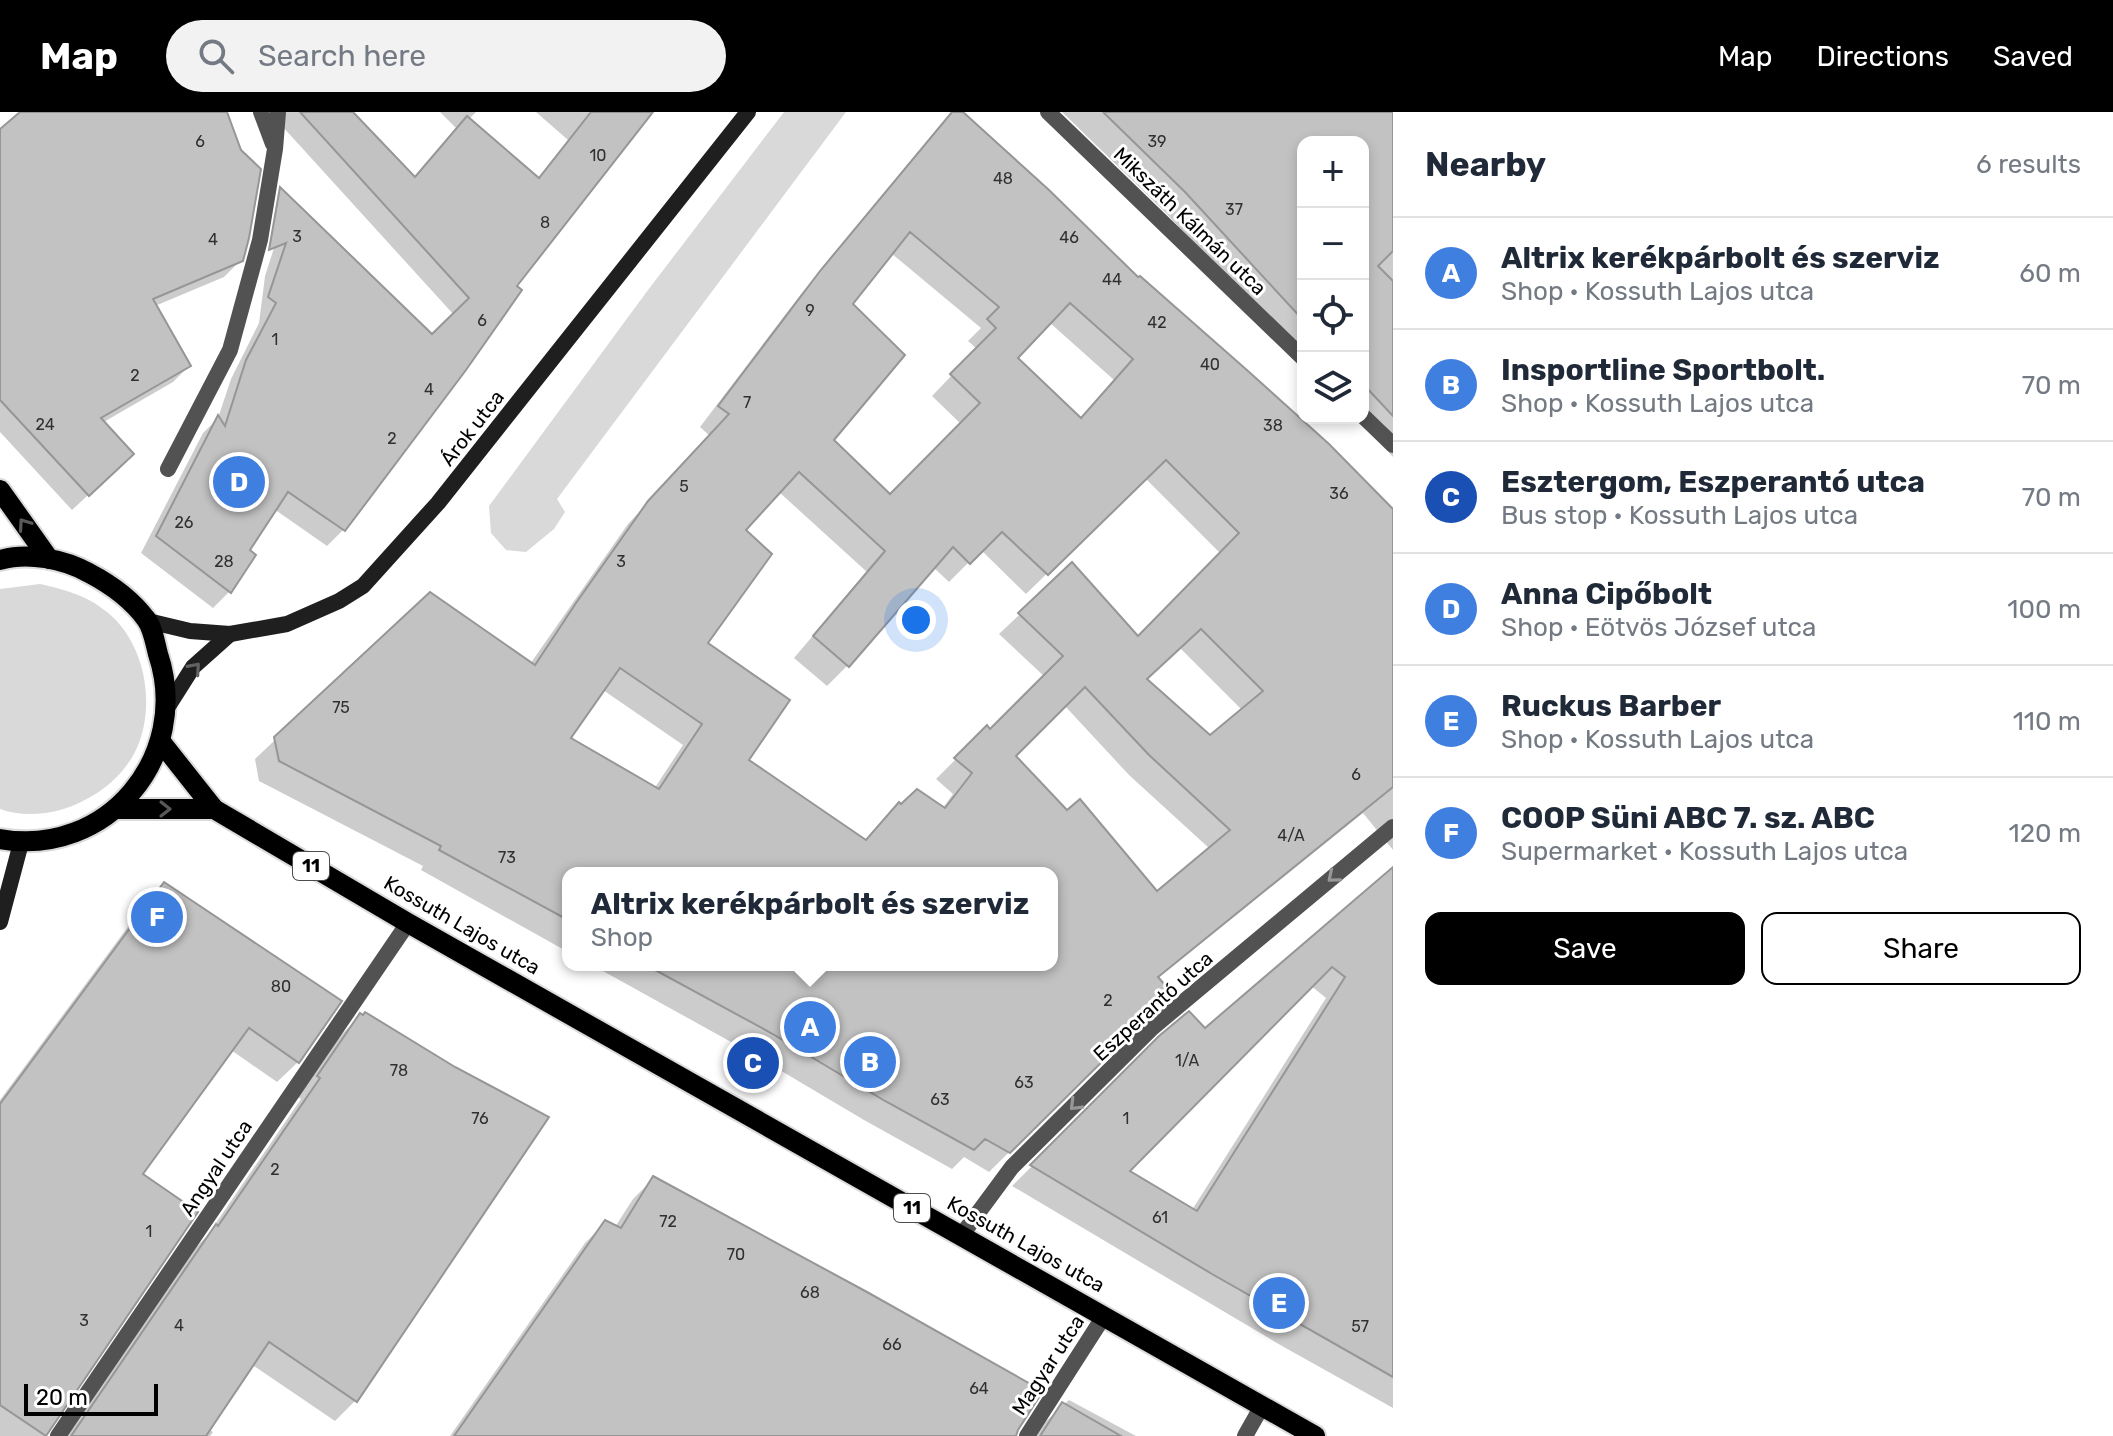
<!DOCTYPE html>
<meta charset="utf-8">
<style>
:root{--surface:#fff;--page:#f2f2f3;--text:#1f2937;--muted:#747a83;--line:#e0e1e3;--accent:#000}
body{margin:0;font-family:Rubik,sans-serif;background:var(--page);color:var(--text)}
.controls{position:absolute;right:24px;top:24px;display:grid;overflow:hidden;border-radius:16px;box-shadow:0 4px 12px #0003}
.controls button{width:72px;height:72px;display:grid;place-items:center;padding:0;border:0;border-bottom:2px solid var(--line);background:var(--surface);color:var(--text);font:40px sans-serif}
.scale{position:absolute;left:24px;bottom:20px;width:134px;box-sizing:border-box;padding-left:8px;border:4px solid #000;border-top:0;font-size:22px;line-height:28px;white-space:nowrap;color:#000;-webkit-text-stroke:6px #fff;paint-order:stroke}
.you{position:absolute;left:916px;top:508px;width:28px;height:28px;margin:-20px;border:6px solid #fff;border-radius:50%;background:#1a73e8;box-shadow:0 0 0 12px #1a73e833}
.badge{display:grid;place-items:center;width:52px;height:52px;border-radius:50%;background:var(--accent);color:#fff;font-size:26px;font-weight:700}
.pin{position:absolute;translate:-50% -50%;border:4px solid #fff;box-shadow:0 2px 8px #0006}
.popup{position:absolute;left:562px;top:755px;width:496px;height:104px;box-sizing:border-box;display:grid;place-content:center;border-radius:16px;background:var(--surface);filter:drop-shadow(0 2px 6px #0005);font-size:26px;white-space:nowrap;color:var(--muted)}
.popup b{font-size:30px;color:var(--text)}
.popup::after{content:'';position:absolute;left:50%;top:100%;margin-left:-16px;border:16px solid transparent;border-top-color:var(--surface)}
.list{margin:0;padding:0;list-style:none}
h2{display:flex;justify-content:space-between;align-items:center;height:104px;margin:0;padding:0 32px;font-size:34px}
h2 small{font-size:26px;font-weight:400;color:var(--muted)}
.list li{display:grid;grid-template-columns:52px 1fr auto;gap:24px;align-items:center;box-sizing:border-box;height:112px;padding:0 32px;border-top:2px solid var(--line)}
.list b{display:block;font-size:30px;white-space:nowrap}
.list p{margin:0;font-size:26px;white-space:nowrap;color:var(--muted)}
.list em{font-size:26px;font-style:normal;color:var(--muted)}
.actions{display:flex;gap:16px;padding:24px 32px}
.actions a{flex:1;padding:18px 0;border:2px solid var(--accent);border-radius:16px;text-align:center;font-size:28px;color:var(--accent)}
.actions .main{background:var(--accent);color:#fff}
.icon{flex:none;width:44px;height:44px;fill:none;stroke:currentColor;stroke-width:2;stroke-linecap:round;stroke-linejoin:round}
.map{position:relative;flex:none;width:1393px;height:1324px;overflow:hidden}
header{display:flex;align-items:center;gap:48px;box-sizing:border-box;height:112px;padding:0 40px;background:var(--accent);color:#fff}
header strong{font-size:38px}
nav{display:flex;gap:44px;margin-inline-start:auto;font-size:28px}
.search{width:560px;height:72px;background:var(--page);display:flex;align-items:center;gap:20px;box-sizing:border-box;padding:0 28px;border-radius:44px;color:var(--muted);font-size:30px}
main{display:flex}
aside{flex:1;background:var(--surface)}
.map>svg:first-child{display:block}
.green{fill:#d9d9d9}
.shadow{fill:#0003;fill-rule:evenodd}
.building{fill:#c2c2c2;stroke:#969696;stroke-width:2;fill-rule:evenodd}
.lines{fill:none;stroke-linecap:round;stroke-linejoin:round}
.primary-casing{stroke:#dbdbdb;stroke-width:24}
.service{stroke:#525252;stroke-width:16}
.minor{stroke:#525252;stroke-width:16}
.secondary{stroke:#1f1f1f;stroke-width:16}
.primary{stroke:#000;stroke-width:20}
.oneway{stroke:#595959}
.oneway2{stroke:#626262}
.oneway3{stroke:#979797}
.labels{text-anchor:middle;stroke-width:6;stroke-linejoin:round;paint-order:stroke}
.number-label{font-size:16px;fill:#303030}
.shield{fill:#fff;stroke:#4c4c4c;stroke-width:2}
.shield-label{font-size:18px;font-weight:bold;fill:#000}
.street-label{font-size:20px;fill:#000;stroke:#fff}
</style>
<header>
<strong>Map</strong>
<div class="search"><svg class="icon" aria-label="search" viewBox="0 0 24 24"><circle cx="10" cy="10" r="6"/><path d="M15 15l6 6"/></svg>Search here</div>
<nav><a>Map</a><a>Directions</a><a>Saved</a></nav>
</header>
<main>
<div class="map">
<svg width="1393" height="1324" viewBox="0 0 1393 1324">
<rect width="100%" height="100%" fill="#fff"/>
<g class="green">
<polygon points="784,0 846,0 557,387 565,400 554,417 526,440 506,438 491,421 489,394 648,178"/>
<path d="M40 472C66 478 86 483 107 500 146 531 157 596 135 640 120 669 91 689 60 698 42 703 18 704 0 697V477Z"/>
</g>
<g class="shadow">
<polygon points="23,0 224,0 241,148 224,165 155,194 189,254 173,270 102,311 115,358 72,398 0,320 0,19"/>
<polygon points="284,0 350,0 414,66 457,17 440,0 476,0 469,7 537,67 568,28 536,0 652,0 514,174 464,257 343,418 327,434 274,397 247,439 253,443 229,480 213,496 141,441 203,321 218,306 231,267 259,211 265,164 282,111 432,224 454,203 282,14"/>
<path d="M954 0H960L1138 168 1393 400V738L1363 701 1157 867 1171 883 1122 928 989 1060 964 1045 952 1057 864 1008 751 941 592 853H1052V761H568V840L421 758 423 754 259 669 255 647 276 627 530 552 628 412 710 324 700 315 801 182 937 17ZM891 141 981 216 968 229 977 237 932 284 962 313 890 385 831 328 850 193ZM1049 210 1114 268 1080 308 1015 246ZM1145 366 1221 442 1137 526 1072 453 999 522 1045 565 990 620 987 616 936 667 953 682 942 697 880 713 865 729 746 648 705 531 744 418 779 380 867 460 794 546 827 574 847 554 933 455 949 470 981 438 1026 482ZM1180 536 1243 599 1210 626 1145 568ZM603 578 683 633 654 677 569 627ZM1064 593 1129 663 1210 737 1157 782 1067 700 1014 644Z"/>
<polygon points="1062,0 1393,0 1393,345 1357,306 1363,306 1363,30 1303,30 1303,248 1165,100"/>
<path d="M1393 757V1296L1282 1234 1012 1074 1161 926 1205 919ZM1310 873 1326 886 1192 1098 1126 1060Z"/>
<polygon points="164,773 298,950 277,970 231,938 141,1062 47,1317 46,1324 0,1324 0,988 144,793"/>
<polygon points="360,904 546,1006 355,1289 335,1309 251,1252 208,1317 213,1320 210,1324 67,1324 196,1135 207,1124 301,987 298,985 340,924"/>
<polygon points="653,1067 1015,1318 1015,1324 450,1324 585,1131 606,1110 615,1115 633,1087"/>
<polygon points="1069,1288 1136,1324 1035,1324 1042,1313"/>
</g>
<g class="building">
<polygon points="20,0 227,0 241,38 261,57 249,126 243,149 153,187 191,254 101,306 134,342 89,384 0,288 0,17"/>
<polygon points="300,0 353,0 415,65 467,4 539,66 591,0 653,0 517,174 522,178 466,258 345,419 288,380 250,438 256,443 231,481 156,424 218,303 225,314 246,248 276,191 268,185 286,131 269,138 280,75 432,222 469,186"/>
<path d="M952 0H963L1049 78 1138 165 1140 164 1248 259 1329 332 1393 397V675L1158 865 1174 883 1144 908 1010 1041 985 1027 974 1038 885 989 771 921 646 853H1052V761H568V808L439 738 441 734 279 649 274 625 430 480 535 553 576 491 648 389 729 302 718 294 820 159ZM910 120 999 195 987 207 996 216 950 262 980 291 890 382 834 328 905 243 853 192ZM1070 191 1133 247 1081 306 1018 246ZM1166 348 1239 421 1138 524 1072 450 1018 501 1063 544 990 617 987 613 954 646 972 661 945 696 917 677 901 692 899 690 866 728 749 648 790 588 708 531 772 442 746 418 799 360 885 439 813 524 849 555 953 435 970 452 1002 420 1048 463ZM1201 517 1263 579 1210 623 1147 567ZM620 556 702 612 659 677 571 626ZM1085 575 1149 643 1230 718 1157 779 1080 687 1067 698 1016 644Z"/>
<polygon points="1103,0 1393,0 1393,139 1378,154 1393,169 1393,304 1363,272 1363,30 1303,30 1303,208 1185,80"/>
<path d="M1393 755V1265L1212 1162 1030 1053 1159 924 1189 899 1205 916ZM1332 855 1345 865 1197 1099 1130 1059Z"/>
<polygon points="164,770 342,889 299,951 249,916 143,1062 198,1100 46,1324 0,1293 0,992"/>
<polygon points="365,900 455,955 549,1005 357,1290 269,1230 206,1324 71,1324 216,1112 218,1114 320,966 317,964 360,901 363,903"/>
<polygon points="653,1064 867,1180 1043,1279 1018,1318 1016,1324 454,1324 605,1108 621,1116"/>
<polygon points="1062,1290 1121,1324 1040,1324"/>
</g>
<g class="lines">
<defs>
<g id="primary">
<polyline points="0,378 49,447"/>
<path d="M0 448C28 440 64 447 89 461 110 472 132 488 146 507 153 516 155 531 158 542 192 644 107 746 0 727"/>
<polyline points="161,630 214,697"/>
<polyline points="116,697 214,697 408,811 1315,1324"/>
</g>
</defs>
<use href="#primary" class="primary-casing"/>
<polyline class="service" points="1245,1324 1262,1294"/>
<g class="minor">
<polyline points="261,0 273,32"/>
<polyline points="1048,0 1303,246"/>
<polyline points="1363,304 1393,333"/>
<polyline points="168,357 230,238 260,128 275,37 278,0"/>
<polyline points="961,1124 1012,1055 1152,916 1393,715"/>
<polyline points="58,1324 408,811"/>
<polyline points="1027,1324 1104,1204"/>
</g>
<g class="secondary">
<polyline points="148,509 190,519 230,522 287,512 339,489 363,474 438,391 748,0"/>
<polyline points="167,596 193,555 230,522"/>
<polyline points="0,810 21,731"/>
</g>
<use href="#primary" class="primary"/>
</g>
<defs><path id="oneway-chevron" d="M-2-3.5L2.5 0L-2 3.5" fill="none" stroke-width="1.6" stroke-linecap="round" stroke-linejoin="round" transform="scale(2)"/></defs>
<g class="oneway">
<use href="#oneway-chevron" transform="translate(24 412) rotate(-125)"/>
<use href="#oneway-chevron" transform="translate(165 697)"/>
</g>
<use class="oneway2" href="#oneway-chevron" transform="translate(195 556) rotate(-49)"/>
<g class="oneway3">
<use href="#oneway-chevron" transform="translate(1333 765) rotate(140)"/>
<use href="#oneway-chevron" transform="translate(1075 993) rotate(135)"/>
</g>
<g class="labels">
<g class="number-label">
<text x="200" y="35">6</text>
<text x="1157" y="35">39</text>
<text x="598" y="49">10</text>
<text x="1003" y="72">48</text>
<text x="1234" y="103">37</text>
<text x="545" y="116">8</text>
<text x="297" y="130">3</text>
<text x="1069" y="131">46</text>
<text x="213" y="133">4</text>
<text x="1112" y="173">44</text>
<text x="810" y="204">9</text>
<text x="482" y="214">6</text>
<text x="1157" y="216">42</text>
<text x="275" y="233">1</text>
<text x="1210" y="258">40</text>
<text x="135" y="269">2</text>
<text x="429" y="283">4</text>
<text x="747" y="296">7</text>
<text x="45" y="318">24</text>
<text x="1273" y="319">38</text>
<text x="392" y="332">2</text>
<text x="684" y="380">5</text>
<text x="1339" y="387">36</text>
<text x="184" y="416">26</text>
<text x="224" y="455">28</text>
<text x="621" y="455">3</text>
<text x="341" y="601">75</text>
<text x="1356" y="668">6</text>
<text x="1291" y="729">4/A</text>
<text x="507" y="751">73</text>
<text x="281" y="880">80</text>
<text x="1108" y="894">2</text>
<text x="1187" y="954">1/A</text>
<text x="399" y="964">78</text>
<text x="1024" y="976">63</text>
<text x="940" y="993">63</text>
<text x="480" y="1012">76</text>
<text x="1126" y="1012">1</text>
<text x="275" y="1063">2</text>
<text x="1160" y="1111">61</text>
<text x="668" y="1115">72</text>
<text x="149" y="1125">1</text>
<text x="736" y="1148">70</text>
<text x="810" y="1186">68</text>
<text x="84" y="1214">3</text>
<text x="179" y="1219">4</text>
<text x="1360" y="1220">57</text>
<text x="892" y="1238">66</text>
<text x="979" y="1282">64</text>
</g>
<g class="shield">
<rect x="293" y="740" width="36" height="28" rx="6"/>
<rect x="894" y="1082" width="36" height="28" rx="6"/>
</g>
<g class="shield-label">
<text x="311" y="760">11</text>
<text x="912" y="1102">11</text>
</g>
<g class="street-label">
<text transform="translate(1190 109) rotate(44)" y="7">Mikszáth Kálmán utca</text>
<text transform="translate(472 316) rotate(-52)" y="7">Árok utca</text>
<text transform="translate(462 813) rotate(30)" y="7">Kossuth Lajos utca</text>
<text transform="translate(1153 894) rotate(-42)" y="7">Eszperantó utca</text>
<text transform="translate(216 1056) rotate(-56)" y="7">Angyal utca</text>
<text transform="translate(1026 1132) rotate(29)" y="7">Kossuth Lajos utca</text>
<text transform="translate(1048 1253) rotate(-57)" y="7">Magyar utca</text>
</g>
</g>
</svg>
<div class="controls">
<button>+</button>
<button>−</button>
<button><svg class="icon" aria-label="locate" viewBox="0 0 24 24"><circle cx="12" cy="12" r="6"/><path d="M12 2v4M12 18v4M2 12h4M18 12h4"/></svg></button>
<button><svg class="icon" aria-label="layers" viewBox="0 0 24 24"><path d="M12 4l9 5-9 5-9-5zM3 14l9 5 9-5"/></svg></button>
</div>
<div class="scale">20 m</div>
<div class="you"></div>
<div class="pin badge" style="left:810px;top:915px;background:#3f7fe0">A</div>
<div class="popup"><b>Altrix kerékpárbolt és szerviz</b>Shop</div>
<div class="pin badge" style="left:870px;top:950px;background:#3f7fe0">B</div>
<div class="pin badge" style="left:753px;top:951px;background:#1a4fb4">C</div>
<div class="pin badge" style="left:239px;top:370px;background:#3f7fe0">D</div>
<div class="pin badge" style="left:1279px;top:1191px;background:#3f7fe0">E</div>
<div class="pin badge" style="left:157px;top:805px;background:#3f7fe0">F</div>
</div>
<aside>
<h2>Nearby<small>6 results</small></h2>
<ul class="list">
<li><span class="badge" style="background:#3f7fe0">A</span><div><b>Altrix kerékpárbolt és szerviz</b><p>Shop · Kossuth Lajos utca</p></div><em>60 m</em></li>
<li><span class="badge" style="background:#3f7fe0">B</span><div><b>Insportline Sportbolt.</b><p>Shop · Kossuth Lajos utca</p></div><em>70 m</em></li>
<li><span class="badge" style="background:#1a4fb4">C</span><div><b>Esztergom, Eszperantó utca</b><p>Bus stop · Kossuth Lajos utca</p></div><em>70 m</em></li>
<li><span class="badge" style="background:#3f7fe0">D</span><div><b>Anna Cipőbolt</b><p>Shop · Eötvös József utca</p></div><em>100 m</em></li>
<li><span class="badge" style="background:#3f7fe0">E</span><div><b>Ruckus Barber</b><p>Shop · Kossuth Lajos utca</p></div><em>110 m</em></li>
<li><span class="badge" style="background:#3f7fe0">F</span><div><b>COOP Süni ABC 7. sz. ABC</b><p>Supermarket · Kossuth Lajos utca</p></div><em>120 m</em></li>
</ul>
<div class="actions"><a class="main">Save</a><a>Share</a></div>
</aside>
</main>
